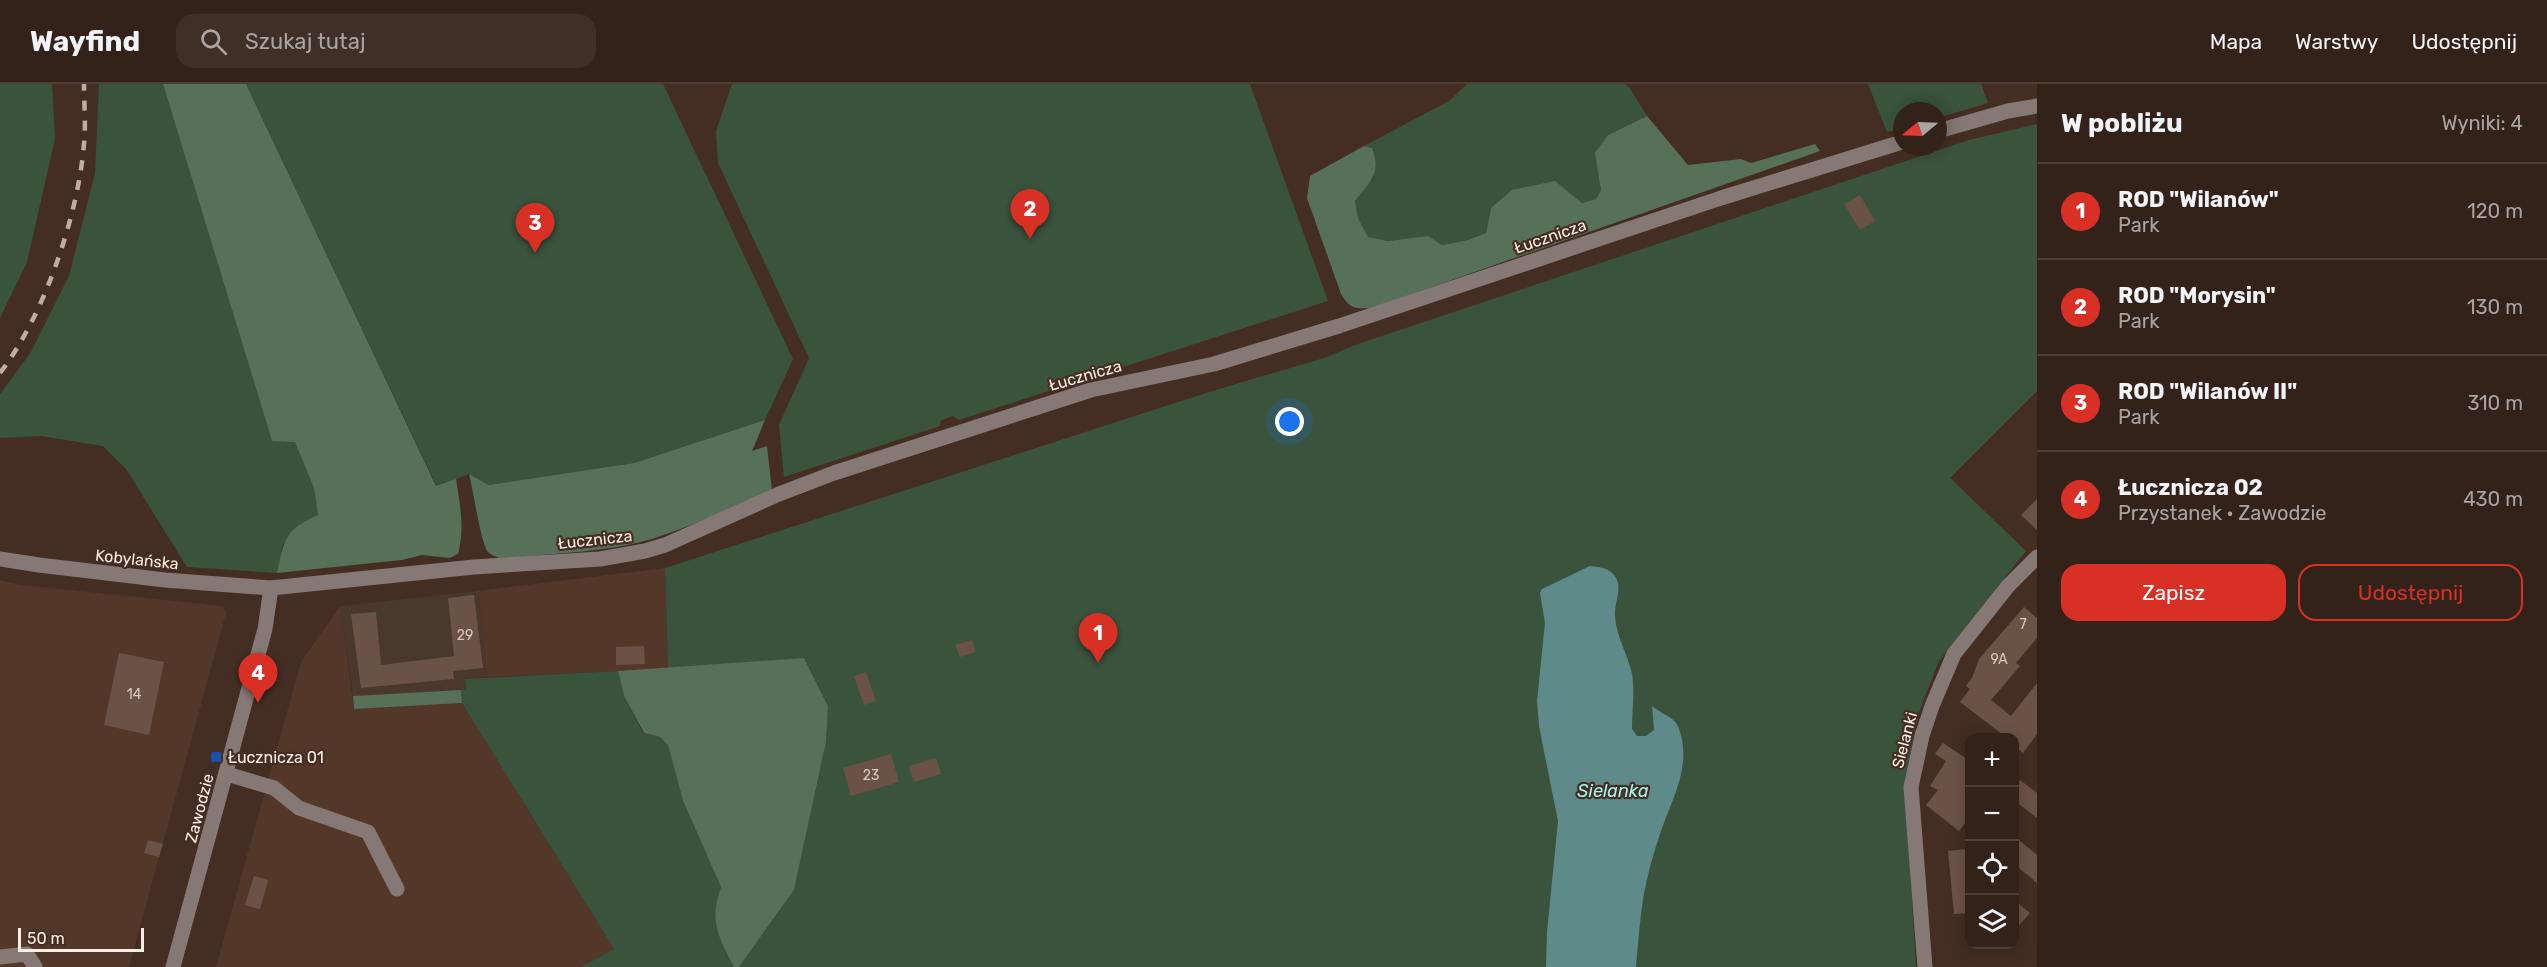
<!DOCTYPE html>
<html lang="pl">
<meta charset="utf-8">
<style>
:root{--surface:#33221a;--page:#3e2f27;--text:#f1f3f6;--muted:#a9a4a2;--line:#4e3f39;--accent:#d93025}
body{margin:0;font-family:Rubik,sans-serif;background:var(--page);color:var(--text)}
.controls{position:absolute;right:18px;bottom:18px;display:grid;overflow:hidden;border-radius:12px;box-shadow:0 3px 15px #0003}
.controls button{width:54px;height:54px;display:grid;place-items:center;padding:0;border:0;border-bottom:2px solid var(--line);background:var(--surface);color:var(--text);font:30px sans-serif}
.compass{position:absolute;left:1893px;top:18px;width:54px;height:54px;border-radius:50%;background:var(--surface);box-shadow:0 3px 15px #0003;rotate:251deg}
.scale{position:absolute;left:18px;bottom:15px;width:126px;box-sizing:border-box;padding-left:6px;border:3px solid #fdede7;border-top:0;font-size:16px;line-height:21px;white-space:nowrap;color:#fdede7;-webkit-text-stroke:4px #442e23;paint-order:stroke}
.you{position:absolute;left:1290px;top:338px;width:21px;height:21px;margin:-15px;border:4px solid #fff;border-radius:50%;background:#1a73e8;box-shadow:0 0 0 9px #1a73e833}
.badge{display:grid;place-items:center;width:39px;height:39px;border-radius:50%;background:var(--accent);color:#fff;font-size:20px;font-weight:700}
.pin{position:absolute;translate:-50% -50px;filter:drop-shadow(0 2px 3px #0008)}
.pin::after{content:'';position:absolute;top:32px;width:21px;height:18px;background:inherit;clip-path:polygon(0 0,100% 0,50% 100%)}
.list{margin:0;padding:0;list-style:none}
h2{display:flex;justify-content:space-between;align-items:center;height:78px;margin:0;padding:0 24px;font-size:26px}
h2 small{font-size:20px;font-weight:400;color:var(--muted)}
.list li{display:grid;grid-template-columns:39px 1fr auto;gap:18px;align-items:center;box-sizing:border-box;height:96px;padding:0 24px;border-top:2px solid var(--line)}
.list b{display:block;font-size:22px;white-space:nowrap}
.list p{margin:0;font-size:20px;white-space:nowrap;color:var(--muted)}
.list em{font-size:20px;font-style:normal;color:var(--muted)}
.actions{display:flex;gap:12px;padding:18px 24px}
.actions a{flex:1;padding:14px 0;border:2px solid var(--accent);border-radius:18px;text-align:center;font-size:21px;color:var(--accent)}
.actions .main{background:var(--accent);color:#fff}
.icon{flex:none;width:33px;height:33px;fill:none;stroke:currentColor;stroke-width:2;stroke-linecap:round;stroke-linejoin:round}
.map{position:relative;flex:none;width:2037px;height:883px;overflow:hidden}
header{display:flex;align-items:center;gap:36px;box-sizing:border-box;height:84px;padding:0 30px;background:var(--surface);border-bottom:2px solid var(--line)}
header strong{font-size:28px}
nav{display:flex;gap:33px;margin-inline-start:auto;font-size:21px}
.search{width:420px;height:54px;background:var(--page);display:flex;align-items:center;gap:15px;box-sizing:border-box;padding:0 21px;border-radius:18px;color:var(--muted);font-size:22px}
main{display:flex}
aside{flex:1;background:var(--surface)}
.map>svg:first-child{display:block}
.commercial{fill:#48382d}
.built{fill:#53382a}
.green{fill:#3a533d}
.forest{fill:#567059}
.water{fill:#5e8a8a}
.building{fill:#6b5247}
.lines{fill:none;stroke-linecap:round;stroke-linejoin:round}
.minor{stroke:#857875;stroke-width:15}
.rail{stroke:#bfada5;stroke-width:4.5;stroke-dasharray:10 10;stroke-linecap:butt}
.transit-dot{fill:#1a4fb4;stroke:#442e23;stroke-width:2}
.labels{text-anchor:middle;stroke-width:4.5;stroke-linejoin:round;paint-order:stroke}
.number-label{font-size:14px;fill:#d8c6bf}
.street-label{font-size:16px;fill:#fdede7;stroke:#442e23}
.poi-label{font-size:16px;fill:#fdede7;stroke:#442e23;text-anchor:start}
.water-label{font-size:18px;font-style:italic;fill:#a5f5f5;stroke:#442e23}
</style>
<header>
<strong>Wayfind</strong>
<div class="search"><svg class="icon" aria-label="search" viewBox="0 0 24 24"><circle cx="10" cy="10" r="6"/><path d="M15 15l6 6"/></svg>Szukaj tutaj</div>
<nav><a>Mapa</a><a>Warstwy</a><a>Udostępnij</a></nav>
</header>
<main>
<div class="map">
<svg width="2037" height="883" viewBox="0 0 2037 883">
<rect width="100%" height="100%" fill="#442e23"/>
<polygon class="commercial" points="478,507 487,593 465,595 466,606 353,612 340,522"/>
<g class="built">
<polygon points="665,484 668,585 487,593 478,507"/>
<polygon points="0,496 21,501 223,522 226,529 129,883 0,883"/>
<polygon points="340,522 354,625 462,619 614,865 581,883 216,883 301,578"/>
</g>
<g class="green">
<polygon points="0,0 52,0 55,55 27,178 0,234"/>
<polygon points="99,0 163,0 272,357 295,357 314,404 318,431 283,460 277,489 187,483 126,385 103,362 41,352 0,354 0,310 31,268 69,192 95,89"/>
<polygon points="246,0 663,0 793,275 765,336 634,379 489,401 469,390 437,403"/>
<polygon points="732,0 1250,0 1328,217 959,336 953,332 941,336 940,342 784,393 779,341 809,274 718,79 716,47"/>
<polygon points="1467,0 1625,0 1629,3 1647,32 1608,51 1596,69 1601,106 1596,115 1582,119 1569,110 1491,124 1486,149 1468,156 1442,161 1428,152 1388,157 1368,153 1358,134 1355,117 1374,93 1372,64 1364,62 1449,17"/>
<polygon points="1868,0 1981,0 1988,19 1938,34 1938,27 1902,27 1902,44 1887,48"/>
<polygon points="2037,40 2037,307 1950,394 2026,467 1939,577 1919,628 1905,695 1916,883 739,883 794,806 826,658 828,622 804,574 668,585 665,484 1209,308 1324,274 1358,260 1969,56"/>
<path d="M618 587 624 612 643 649 660 653 668 660 683 717 721 803C710 834 720 854 734 883H581L614 865 462 619 461 606H466L465 595Z"/>
</g>
<g class="forest">
<path d="M163 0H246L436 402 456 395C460 421 465 444 458 470L450 474 422 471 402 476 277 489C284 456 285 445 318 431L314 404 295 358 272 357Z"/>
<path d="M1647 32 1688 81 1741 75 1751 79 1815 60 1820 67 1372 224C1355 225 1350 225 1341 210L1307 114 1310 92 1364 62 1372 64C1382 89 1370 98 1355 117L1358 134 1368 153 1388 157 1428 152 1442 161 1468 156 1486 149 1491 124 1512 106 1555 97 1582 119 1596 115 1601 106 1595 69 1608 51Z"/>
<path d="M765 336 752 367 767 362 772 407C733 423 693 442 652 455 603 469 551 469 501 475 497 473 491 471 488 468 481 460 473 405 469 390L489 401 634 379Z"/>
<path d="M804 574 828 622 826 658 794 806 739 883H734C718 852 709 837 721 803L683 717 668 661 660 653 644 649 624 612 618 587Z"/>
<polygon points="461,606 462,619 354,625 353,612"/>
</g>
<path class="water" d="M1590 482C1597 483 1606 483 1612 489 1625 501 1614 517 1615 532 1616 553 1628 570 1632 590 1635 610 1632 625 1632 645L1637 652H1646L1654 646 1652 622C1661 630 1676 633 1679 645 1692 681 1673 713 1661 747 1654 767 1648 789 1644 809 1640 833 1638 859 1636 883H1546L1547 848 1558 737 1539 642 1537 617 1545 539 1540 509 1542 505Z"/>
<g class="building">
<polygon points="1860,111 1875,137 1860,146 1844,120"/>
<polygon points="2037,415 2037,446 2021,431"/>
<polygon points="474,511 483,584 453,587 454,595 361,604 351,530 376,528 381,581 454,572 448,514"/>
<polygon points="2024,523 2037,534 2037,554 2016,579 2020,582 1991,616 2011,632 2037,599 2037,650 2023,669 2014,662 2014,654 2007,654 1960,618 1970,605 1966,602 1972,594 1979,575"/>
<polygon points="972,556 976,568 960,573 955,561"/>
<polygon points="644,562 645,580 616,581 616,563"/>
<polygon points="119,569 164,578 149,651 104,641"/>
<polygon points="866,588 876,617 864,621 854,592"/>
<polygon points="1943,659 1970,677 1970,732 1959,747 1926,721 1938,706 1930,702 1946,677 1935,670"/>
<polygon points="891,670 899,698 851,712 843,684"/>
<polygon points="936,674 941,690 914,698 909,682"/>
<polygon points="2020,696 2037,709 2037,734 2014,716 2014,703"/>
<polygon points="2014,752 2037,771 2037,799 2014,780"/>
<polygon points="148,756 163,760 159,773 144,769"/>
<polygon points="1966,765 1970,780 1970,829 1954,830 1948,767"/>
<polygon points="254,792 268,796 260,825 245,821"/>
<polygon points="2014,816 2030,829 2014,847"/>
</g>
<g class="lines">
<g class="minor">
<polyline points="1938,47 2008,27 2037,22"/>
<polyline points="0,475 39,481 165,496 271,504 474,483 600,475 645,467 665,461 779,410 834,389 1091,306 1214,280 1339,242 1721,114 1902,58"/>
<polyline points="227,690 274,704 299,724 368,748 397,805"/>
<polyline points="0,873 27,870 35,883"/>
<polyline points="173,883 265,545 271,504"/>
<polyline points="1925,883 1911,703 1922,652 1932,622 1954,570 2008,502 2037,473"/>
</g>
<path class="rail" d="M0 289C44 232 78 132 84 60 86 40 84 20 84 0"/>
</g>
<rect class="transit-dot" x="210" y="667" width="12" height="12" rx="3"/>
<g class="labels">
<g class="number-label">
<text x="2023" y="545">7</text>
<text x="465" y="556">29</text>
<text x="1999" y="580">9A</text>
<text x="134" y="615">14</text>
<text x="871" y="696">23</text>
</g>
<g class="street-label">
<text transform="translate(1550 152) rotate(-19)" y="6">Łucznicza</text>
<text transform="translate(1085 291) rotate(-16)" y="6">Łucznicza</text>
<text transform="translate(595 455) rotate(-6)" y="6">Łucznicza</text>
<text transform="translate(137 475) rotate(6)" y="6">Kobylańska</text>
<text transform="translate(1904 656) rotate(-75)" y="6">Sielanki</text>
<text transform="translate(199 724) rotate(-75)" y="6">Zawodzie</text>
</g>
<g class="poi-label">
<text x="228" y="679">Łucznicza 01</text>
</g>
<g class="water-label">
<text x="1613" y="713">Sielanka</text>
</g>
</g>
</svg>
<div class="controls">
<button>+</button>
<button>−</button>
<button><svg class="icon" aria-label="locate" viewBox="0 0 24 24"><circle cx="12" cy="12" r="6"/><path d="M12 2v4M12 18v4M2 12h4M18 12h4"/></svg></button>
<button><svg class="icon" aria-label="layers" viewBox="0 0 24 24"><path d="M12 4l9 5-9 5-9-5zM3 14l9 5 9-5"/></svg></button>
</div>
<svg class="compass" viewBox="-18 -18 36 36"><path d="M0-13l5 13h-10z" fill="#e53935"/><path d="M0 13l5-13h-10z" fill="#a9a4a2"/></svg>
<div class="scale">50 m</div>
<div class="you"></div>
<div class="pin badge" style="left:1098px;top:579px">1</div>
<div class="pin badge" style="left:1030px;top:155px">2</div>
<div class="pin badge" style="left:535px;top:169px">3</div>
<div class="pin badge" style="left:258px;top:619px">4</div>
</div>
<aside>
<h2>W pobliżu<small>Wyniki: 4</small></h2>
<ul class="list">
<li><span class="badge">1</span><div><b>ROD &quot;Wilanów&quot;</b><p>Park</p></div><em>120 m</em></li>
<li><span class="badge">2</span><div><b>ROD &quot;Morysin&quot;</b><p>Park</p></div><em>130 m</em></li>
<li><span class="badge">3</span><div><b>ROD &quot;Wilanów II&quot;</b><p>Park</p></div><em>310 m</em></li>
<li><span class="badge">4</span><div><b>Łucznicza 02</b><p>Przystanek · Zawodzie</p></div><em>430 m</em></li>
</ul>
<div class="actions"><a class="main">Zapisz</a><a>Udostępnij</a></div>
</aside>
</main>
